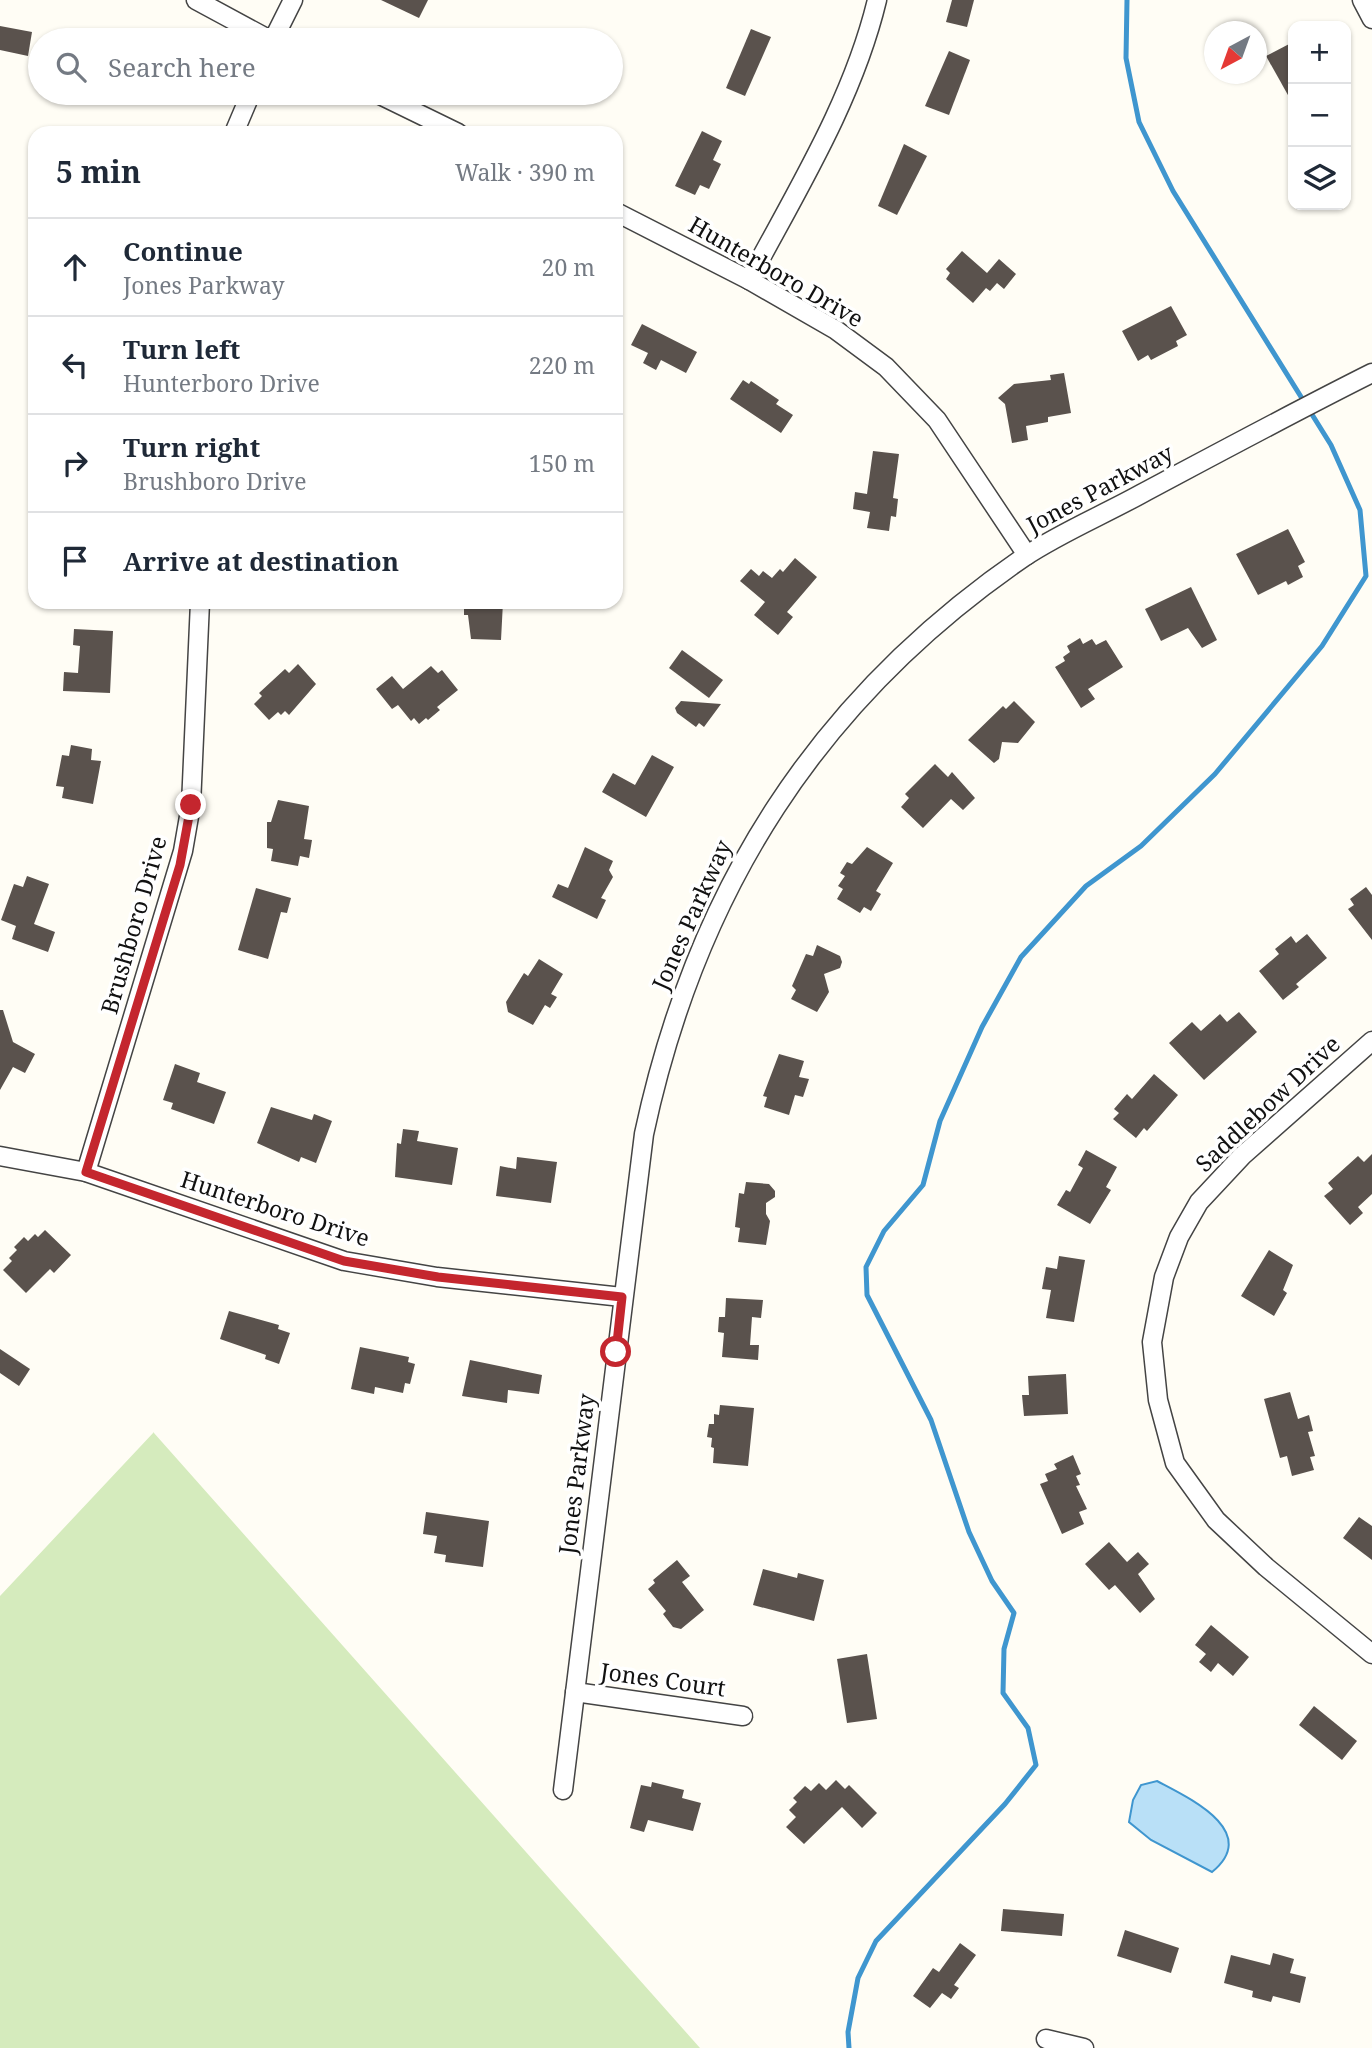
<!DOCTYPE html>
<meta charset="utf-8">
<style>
:root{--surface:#fff;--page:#f2f2f3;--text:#1f2937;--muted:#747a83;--line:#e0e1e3}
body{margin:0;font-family:"Noto Serif",serif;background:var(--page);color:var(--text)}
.controls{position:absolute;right:21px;top:21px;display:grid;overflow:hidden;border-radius:14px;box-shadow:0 2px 5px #0004}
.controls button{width:63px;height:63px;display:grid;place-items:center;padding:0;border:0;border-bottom:2px solid var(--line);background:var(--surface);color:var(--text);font:35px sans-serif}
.compass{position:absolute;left:1204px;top:21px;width:63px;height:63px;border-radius:50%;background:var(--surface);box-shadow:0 2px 5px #0004;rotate:221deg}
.stop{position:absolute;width:21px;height:21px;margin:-16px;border:5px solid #c4262e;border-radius:50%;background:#fff}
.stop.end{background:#c4262e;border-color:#fff;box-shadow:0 2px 7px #0008}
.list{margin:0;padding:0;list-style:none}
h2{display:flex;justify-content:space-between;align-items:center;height:91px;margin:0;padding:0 28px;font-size:30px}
h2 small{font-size:23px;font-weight:400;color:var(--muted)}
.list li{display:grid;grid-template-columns:46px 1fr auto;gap:21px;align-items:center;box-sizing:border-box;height:98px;padding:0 28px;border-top:2px solid var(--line)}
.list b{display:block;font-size:26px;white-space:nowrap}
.list p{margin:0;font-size:23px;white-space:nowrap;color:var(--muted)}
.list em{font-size:23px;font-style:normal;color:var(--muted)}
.icon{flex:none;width:38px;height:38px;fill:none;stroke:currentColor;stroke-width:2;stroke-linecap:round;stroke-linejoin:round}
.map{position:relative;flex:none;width:1372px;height:2048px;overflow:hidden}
.search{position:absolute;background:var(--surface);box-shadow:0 2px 5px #0004;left:28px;top:28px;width:595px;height:77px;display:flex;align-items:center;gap:18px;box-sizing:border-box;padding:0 24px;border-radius:38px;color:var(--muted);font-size:26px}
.panel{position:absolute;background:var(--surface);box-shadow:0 2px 5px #0004;left:28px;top:126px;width:595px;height:483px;border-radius:21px}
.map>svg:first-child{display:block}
.green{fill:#d5ebbd}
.water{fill:#b9e0f7;stroke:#3f96cf;stroke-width:2}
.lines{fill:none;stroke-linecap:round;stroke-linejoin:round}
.stream{stroke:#3f96cf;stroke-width:5}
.building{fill:#5a524d}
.minor-casing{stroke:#444;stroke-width:21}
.minor{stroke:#fff;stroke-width:18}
.route{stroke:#c4262e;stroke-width:9}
.labels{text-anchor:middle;stroke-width:7;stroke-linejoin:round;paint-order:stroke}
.street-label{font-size:23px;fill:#111;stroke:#fff}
</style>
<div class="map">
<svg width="1372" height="2048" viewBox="0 0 1372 2048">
<rect width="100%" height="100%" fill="#fffdf5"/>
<polygon class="green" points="154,1432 154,1433 700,2048 0,2048 0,1596"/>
<path class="water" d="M1157 1781C1187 1797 1262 1831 1212 1872L1151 1840 1129 1822 1133 1800 1141 1785Z"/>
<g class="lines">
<polyline class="stream" points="849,2048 848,2032 858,1978 876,1941 1005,1804 1036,1765 1028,1728 1003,1693 1004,1649 1014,1613 992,1581 969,1532 931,1420 867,1295 866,1267 884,1231 923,1185 940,1121 982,1027 1021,957 1086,886 1141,846 1215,774 1322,646 1366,576 1360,510 1331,445 1173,191 1139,122 1126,58 1127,0"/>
</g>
<g class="building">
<polygon points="381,0 428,0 419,18"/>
<polygon points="952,0 974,0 967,27 946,22"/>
<polygon points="0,26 32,32 28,56 0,50"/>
<polygon points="751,29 771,37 745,96 726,88"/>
<polygon points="1293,42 1293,104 1266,56"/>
<polygon points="949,51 970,60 949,115 925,106"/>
<polygon points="702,131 722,141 713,160 721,164 709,189 700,185 695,195 675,186"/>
<polygon points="904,144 927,156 897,215 878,206"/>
<polygon points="962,251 987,273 999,259 1016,274 1004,289 997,283 990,291 986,288 973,303 946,279 950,273 946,269"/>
<polygon points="1171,306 1187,335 1176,341 1178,346 1151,360 1148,355 1138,361 1122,331"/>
<polygon points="642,324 697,352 686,373 661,360 656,370 643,363 648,353 631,345"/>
<polygon points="1064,373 1071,413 1048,417 1048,422 1026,426 1028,440 1012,443 1005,404 998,398 1014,384 1051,380 1050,375"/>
<polygon points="743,380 749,384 751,381 779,400 776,404 793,415 781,433 730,399"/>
<polygon points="873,451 899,454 893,498 898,499 896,517 891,516 889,531 867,528 870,512 853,509 855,492 867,494"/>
<polygon points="1288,529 1305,562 1298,566 1303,577 1288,585 1286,581 1258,595 1236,554"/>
<polygon points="795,558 817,577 787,612 793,617 778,635 754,615 765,602 740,581 751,569 759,576 763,571 772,578 780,569 783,572"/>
<polygon points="1191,587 1217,640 1202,648 1188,628 1161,641 1145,609"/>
<polygon points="464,602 503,602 501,640 471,639 468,615 464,615"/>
<polygon points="74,629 113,631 110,693 63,691 64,672 78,673 80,646 73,645"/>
<polygon points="1080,638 1083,644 1092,639 1096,645 1106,640 1123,667 1088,689 1095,699 1081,708 1055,667 1065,661 1063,657 1070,652 1067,646"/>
<polygon points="682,650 723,680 709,698 669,668"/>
<polygon points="298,664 316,684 289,715 285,711 281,715 278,712 269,720 254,704 262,696 259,693 285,669 289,673"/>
<polygon points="431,666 438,673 442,670 458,690 437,707 440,710 428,720 426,718 419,724 414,718 411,721 398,705 392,709 376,689 392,676 403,689"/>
<polygon points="681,701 721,704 704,727 699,723 696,727 677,713 675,708"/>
<polygon points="1014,701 1035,722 1018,743 1002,742 999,759 994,763 968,740 1003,706 1006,709"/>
<polygon points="71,745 92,749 91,760 101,761 93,804 62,798 64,787 56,786 62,755 69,756"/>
<polygon points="652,755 674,767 646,817 602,792 613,773 635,785"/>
<polygon points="935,764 948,777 952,772 975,798 963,810 951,799 923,828 901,807 909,798 905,794"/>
<polygon points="278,800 309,806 304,839 312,840 309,858 300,856 298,866 271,861 273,849 267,848 267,822 271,822"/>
<polygon points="585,847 613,861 609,870 613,877 601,898 606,900 597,919 552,897 558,884 568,888"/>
<polygon points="867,847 893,863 876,891 881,894 871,911 864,907 860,913 837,899 843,889 838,886 845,876 840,873 847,862 852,864"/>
<polygon points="27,876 49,884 34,924 55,932 48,952 12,939 16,926 1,920 14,884 23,887"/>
<polygon points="1366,887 1372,895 1372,940 1348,909 1354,905 1350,899"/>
<polygon points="256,888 291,898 287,913 281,912 268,959 238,950"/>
<polygon points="1307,934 1327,958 1296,984 1299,987 1283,1000 1259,971 1279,954 1275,949 1291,936 1296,943"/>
<polygon points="817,945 840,956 842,962 840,968 824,974 829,992 817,1012 791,999 796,990 792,986 806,954 813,956"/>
<polygon points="539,959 563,974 551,994 557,997 550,1008 545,1005 533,1025 508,1012 506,1002 524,973 528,976"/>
<polygon points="0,1010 3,1010 13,1042 35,1054 25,1073 13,1067 0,1090"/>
<polygon points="1239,1012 1257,1032 1204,1080 1169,1043 1192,1022 1201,1031 1220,1014 1227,1022"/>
<polygon points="779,1054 804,1061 799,1077 809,1079 803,1097 795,1095 789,1115 764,1107 767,1097 763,1096"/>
<polygon points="175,1064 200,1073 197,1082 226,1092 214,1124 171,1109 173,1103 163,1100"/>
<polygon points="1154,1074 1178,1095 1147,1131 1144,1128 1136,1138 1113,1119 1119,1113 1114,1109 1127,1094 1132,1099"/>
<polygon points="271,1107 312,1120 314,1114 332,1121 316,1163 301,1157 299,1162 257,1143"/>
<polygon points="403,1129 419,1131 417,1141 458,1148 452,1185 395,1177 397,1143 401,1144"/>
<polygon points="1086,1150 1117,1167 1106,1187 1111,1190 1090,1224 1057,1205 1066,1190 1070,1192 1083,1168 1078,1165"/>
<polygon points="1372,1154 1372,1194 1358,1207 1363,1213 1350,1225 1324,1196 1333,1189 1328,1183 1358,1156 1364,1162"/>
<polygon points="517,1157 557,1162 551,1203 496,1196 500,1166 516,1169"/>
<polygon points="746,1182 769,1184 775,1191 775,1197 766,1203 766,1214 770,1221 766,1245 738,1242 740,1228 735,1227 739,1193 744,1194"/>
<polygon points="45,1230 71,1255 54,1273 50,1269 26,1293 3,1270 12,1261 9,1258 17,1250 14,1247 24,1237 28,1241 35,1234 38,1237"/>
<polygon points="1269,1250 1293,1265 1283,1290 1287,1293 1274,1316 1241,1296"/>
<polygon points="1059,1256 1085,1260 1074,1322 1046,1318 1051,1290 1042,1289 1046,1267 1057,1269"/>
<polygon points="726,1298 763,1300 761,1318 752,1317 750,1345 759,1345 758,1360 722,1357 724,1333 718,1332 719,1317 725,1317"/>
<polygon points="229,1311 279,1325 278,1329 290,1333 279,1364 265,1359 266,1355 220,1339"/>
<polygon points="360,1347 409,1357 408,1362 415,1364 410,1384 405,1383 403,1393 375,1387 374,1394 351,1389"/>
<polygon points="0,1349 30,1369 19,1386 0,1373"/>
<polygon points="470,1360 542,1375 539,1394 508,1390 507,1403 462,1396"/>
<polygon points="1066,1374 1068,1414 1024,1416 1022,1395 1029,1395 1028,1376"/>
<polygon points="1290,1392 1298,1419 1309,1415 1313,1431 1308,1432 1315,1456 1310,1457 1314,1470 1292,1476 1287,1456 1280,1458 1264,1399"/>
<polygon points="720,1405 754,1408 748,1466 713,1463 714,1448 711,1447 712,1438 707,1437 709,1424 714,1424 714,1414 719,1415"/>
<polygon points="1073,1455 1081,1474 1076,1476 1080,1485 1076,1486 1087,1509 1079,1512 1084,1524 1062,1534 1040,1484 1048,1481 1045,1474 1057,1469 1054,1464"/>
<polygon points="426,1512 489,1521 483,1567 445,1562 446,1555 434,1553 437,1536 423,1534"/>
<polygon points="1359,1517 1372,1526 1372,1560 1343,1538"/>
<polygon points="1109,1542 1127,1562 1138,1552 1149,1564 1138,1574 1155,1599 1140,1613 1115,1585 1109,1590 1085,1564"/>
<polygon points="677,1560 690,1576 682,1582 704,1610 681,1629 673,1627 663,1614 666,1611 648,1589 655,1583 653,1580"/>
<polygon points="763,1569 797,1578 798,1573 824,1580 814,1621 753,1605"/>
<polygon points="1211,1625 1249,1657 1233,1676 1218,1663 1211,1672 1199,1662 1206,1654 1195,1645"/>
<polygon points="867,1654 877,1719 847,1723 837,1659"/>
<polygon points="1314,1706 1357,1741 1342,1760 1299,1725"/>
<polygon points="836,1780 845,1789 849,1785 877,1813 862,1828 842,1807 804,1844 786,1827 796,1817 789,1810 797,1802 793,1798 805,1786 811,1791 819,1783 826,1790"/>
<polygon points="652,1782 684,1790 682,1798 701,1803 693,1831 648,1820 644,1832 630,1828 641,1785 651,1787"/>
<polygon points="1003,1909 1064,1914 1062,1936 1001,1931"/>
<polygon points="1125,1930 1179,1948 1171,1973 1117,1956"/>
<polygon points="960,1943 976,1955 954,1985 959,1988 951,1999 942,1993 930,2008 913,1996 933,1968 939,1972"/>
<polygon points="1273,1953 1294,1959 1290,1973 1306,1977 1300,2003 1273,1996 1271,2002 1252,1997 1253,1991 1224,1983 1231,1955 1270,1965"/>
</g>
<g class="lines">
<defs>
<g id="minor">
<polyline points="196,0 270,40"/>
<polyline points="1362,0 1372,19"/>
<polyline points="273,40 293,0"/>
<polyline points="376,93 458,133"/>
<polyline points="234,133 251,93"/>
<polyline points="616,212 749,280 836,330 886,367 937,420 1027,555"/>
<path d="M749 280C797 190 853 100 877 0"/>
<polyline points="1372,1041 1242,1156 1199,1202 1179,1237 1164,1277 1152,1342 1158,1400 1175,1463 1216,1520 1266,1567 1372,1654"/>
<polyline points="0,1156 86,1172 344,1261 437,1277 622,1297"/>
<polyline points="86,1172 183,851 191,805 200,602"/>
<polyline points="575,1692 743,1716"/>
<path d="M563 1790 644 1134C696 890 817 699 1024 557 1060 533 1103 515 1141 494 1218 453 1294 412 1372 373"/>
<polyline points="1046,2039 1084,2048"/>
</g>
</defs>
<use href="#minor" class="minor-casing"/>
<use href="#minor" class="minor"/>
</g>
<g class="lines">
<polyline class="route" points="191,805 180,865 86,1172 344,1261 438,1277 622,1297 616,1352"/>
</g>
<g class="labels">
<g class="street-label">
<text transform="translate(776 272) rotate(30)" y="8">Hunterboro Drive</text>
<text transform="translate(1100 489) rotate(-28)" y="8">Jones Parkway</text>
<text transform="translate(692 915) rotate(-66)" y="8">Jones Parkway</text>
<text transform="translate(134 925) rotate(-74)" y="8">Brushboro Drive</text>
<text transform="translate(1268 1104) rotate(-43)" y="8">Saddlebow Drive</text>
<text transform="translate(275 1209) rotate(18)" y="8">Hunterboro Drive</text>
<text transform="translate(577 1474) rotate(-83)" y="8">Jones Parkway</text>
<text transform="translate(663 1680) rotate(8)" y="8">Jones Court</text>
</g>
</g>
</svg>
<div class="controls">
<button>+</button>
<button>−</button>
<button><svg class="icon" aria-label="layers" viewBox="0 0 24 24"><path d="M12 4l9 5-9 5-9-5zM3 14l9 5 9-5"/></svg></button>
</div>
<svg class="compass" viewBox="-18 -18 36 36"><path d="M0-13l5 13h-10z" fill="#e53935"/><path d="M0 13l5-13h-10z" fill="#747a83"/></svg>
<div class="stop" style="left:616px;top:1352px"></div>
<div class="stop end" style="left:191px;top:805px"></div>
<div class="search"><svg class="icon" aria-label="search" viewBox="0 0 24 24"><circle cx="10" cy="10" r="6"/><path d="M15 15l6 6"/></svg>Search here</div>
<section class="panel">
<h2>5 min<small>Walk · 390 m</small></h2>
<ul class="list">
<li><svg class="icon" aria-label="ahead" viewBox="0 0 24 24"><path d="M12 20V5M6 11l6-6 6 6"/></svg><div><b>Continue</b><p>Jones Parkway</p></div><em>20 m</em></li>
<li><svg class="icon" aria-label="left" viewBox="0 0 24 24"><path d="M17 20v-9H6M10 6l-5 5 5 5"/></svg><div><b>Turn left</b><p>Hunterboro Drive</p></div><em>220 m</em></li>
<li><svg class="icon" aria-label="right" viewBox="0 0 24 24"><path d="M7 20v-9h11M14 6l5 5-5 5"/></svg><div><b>Turn right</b><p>Brushboro Drive</p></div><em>150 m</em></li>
<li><svg class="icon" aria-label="arrive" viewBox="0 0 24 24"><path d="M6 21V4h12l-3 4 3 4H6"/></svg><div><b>Arrive at destination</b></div></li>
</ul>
</section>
</div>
